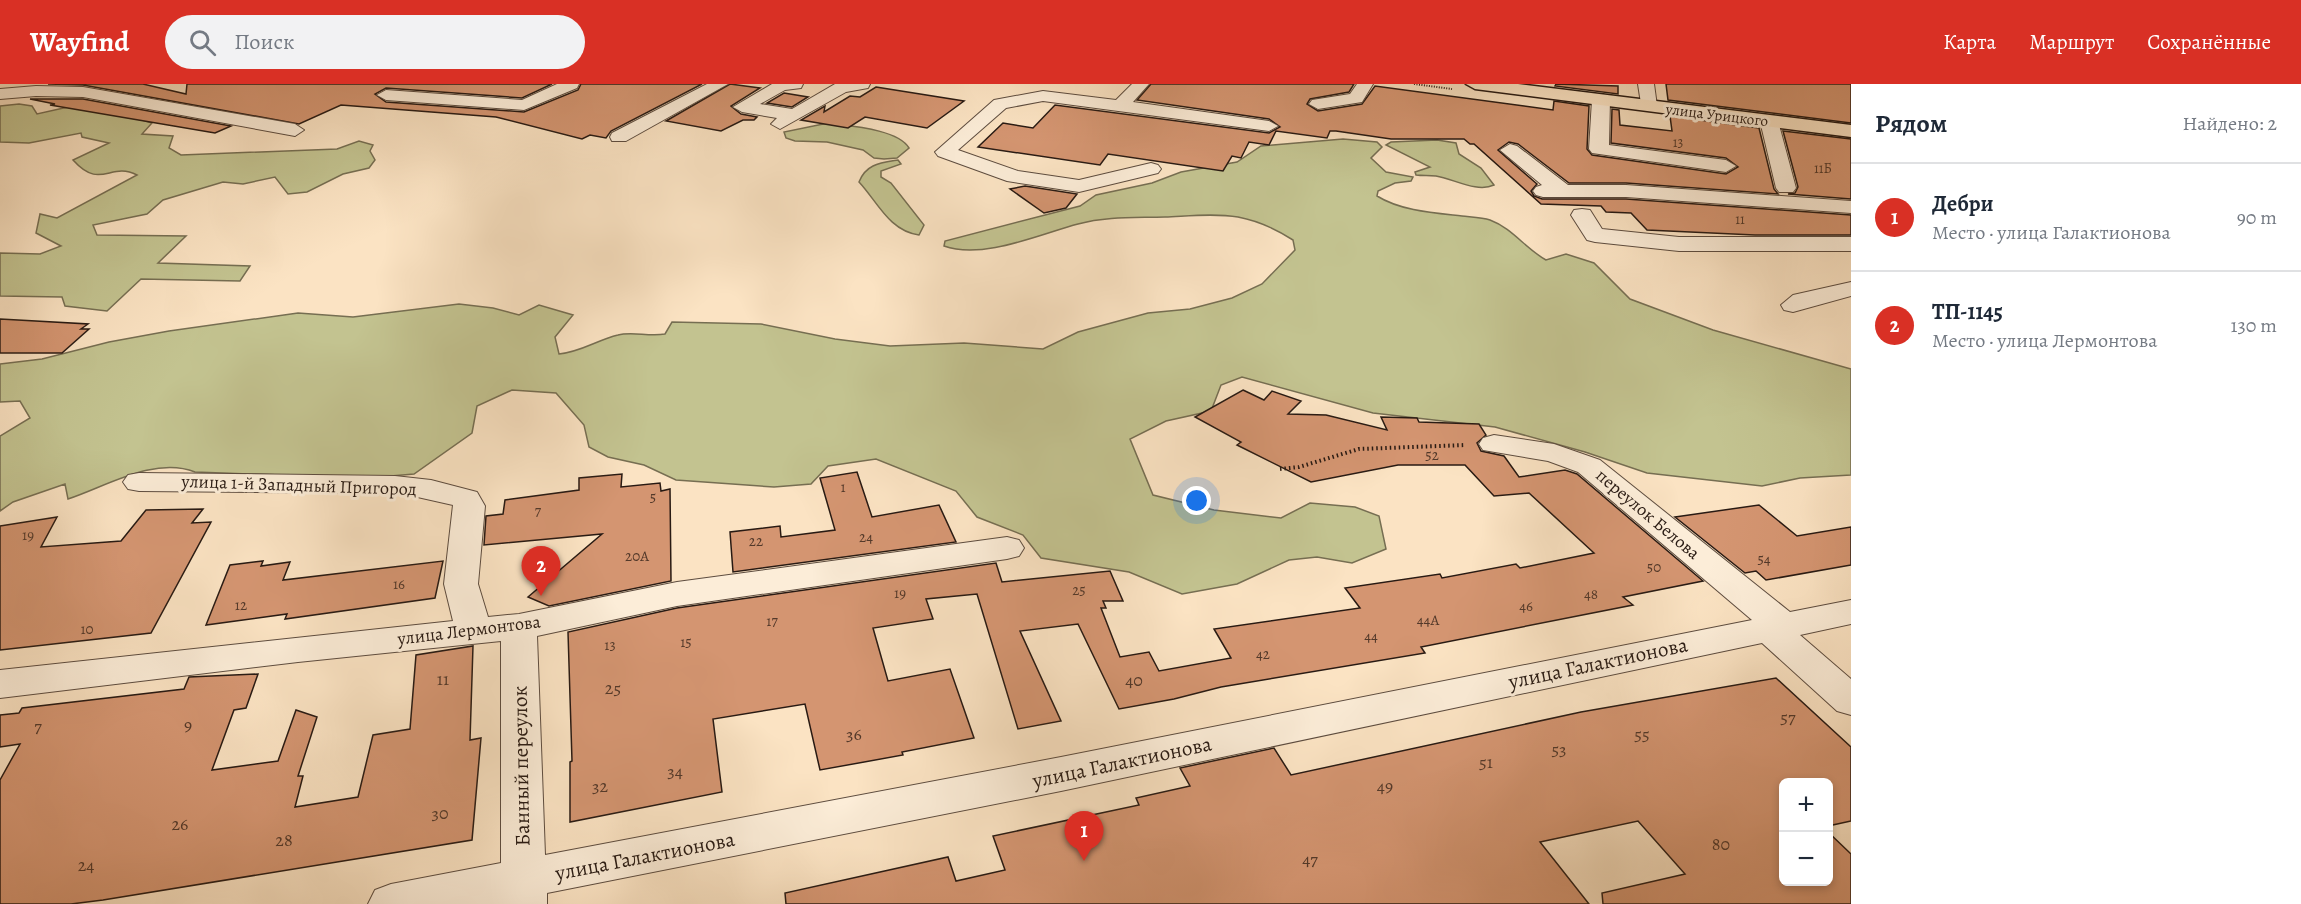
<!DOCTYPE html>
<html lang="ru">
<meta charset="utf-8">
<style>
:root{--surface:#fff;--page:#f2f2f3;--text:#1f2937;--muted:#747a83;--line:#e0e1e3;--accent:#d93025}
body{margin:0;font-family:Alegreya,serif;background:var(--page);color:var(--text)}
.controls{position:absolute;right:18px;bottom:18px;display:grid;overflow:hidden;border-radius:9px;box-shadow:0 3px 9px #0003}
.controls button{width:54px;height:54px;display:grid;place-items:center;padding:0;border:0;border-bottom:2px solid var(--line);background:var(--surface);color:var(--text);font:30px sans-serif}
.you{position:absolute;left:1197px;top:417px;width:21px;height:21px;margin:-15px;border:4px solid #fff;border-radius:50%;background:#1a73e8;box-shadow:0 0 0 9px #1a73e833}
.badge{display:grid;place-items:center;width:39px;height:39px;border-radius:50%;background:var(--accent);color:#fff;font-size:20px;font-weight:700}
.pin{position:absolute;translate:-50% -50px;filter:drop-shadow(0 2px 3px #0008)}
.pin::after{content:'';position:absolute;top:32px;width:21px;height:18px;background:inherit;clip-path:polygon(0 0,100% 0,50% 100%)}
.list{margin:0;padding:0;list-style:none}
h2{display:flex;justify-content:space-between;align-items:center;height:78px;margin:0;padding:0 24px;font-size:26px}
h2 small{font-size:20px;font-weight:400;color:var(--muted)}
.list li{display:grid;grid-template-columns:39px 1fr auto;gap:18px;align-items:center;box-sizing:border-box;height:108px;padding:0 24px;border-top:2px solid var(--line)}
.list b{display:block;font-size:22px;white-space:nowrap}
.list p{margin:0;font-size:20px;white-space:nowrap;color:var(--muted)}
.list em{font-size:20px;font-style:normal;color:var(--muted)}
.icon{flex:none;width:33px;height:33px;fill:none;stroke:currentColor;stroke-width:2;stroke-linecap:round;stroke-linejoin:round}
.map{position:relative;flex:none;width:1851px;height:820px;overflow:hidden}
header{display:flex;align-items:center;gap:36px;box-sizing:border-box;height:84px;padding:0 30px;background:var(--accent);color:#fff}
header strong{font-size:28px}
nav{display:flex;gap:33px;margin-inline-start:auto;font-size:21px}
.search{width:420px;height:54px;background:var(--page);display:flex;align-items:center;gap:15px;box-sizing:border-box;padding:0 21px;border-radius:33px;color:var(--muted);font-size:22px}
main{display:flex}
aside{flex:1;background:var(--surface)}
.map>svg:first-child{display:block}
.green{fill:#c3c390;stroke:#766e52;stroke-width:1.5}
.building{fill:#d49571;stroke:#281a13;stroke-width:1.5}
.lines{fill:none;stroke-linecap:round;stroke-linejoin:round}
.minor-casing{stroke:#5d4c3f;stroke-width:2}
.major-casing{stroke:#281a13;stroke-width:3}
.path-far1{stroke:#281a13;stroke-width:2;stroke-dasharray:1 1.5;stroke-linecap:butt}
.path{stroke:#281a13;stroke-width:4;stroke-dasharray:1.5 3;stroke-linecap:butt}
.minor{fill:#fcedd8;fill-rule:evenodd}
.major{fill:#fbe3c3;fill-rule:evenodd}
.labels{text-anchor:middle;stroke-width:6;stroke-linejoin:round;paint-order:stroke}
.far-number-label{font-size:14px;fill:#53392a}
.far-street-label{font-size:15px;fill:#281a13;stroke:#fcedd8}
.number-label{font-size:15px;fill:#53392a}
.street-label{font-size:18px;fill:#281a13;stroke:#fcedd8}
.near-number-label{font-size:18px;fill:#53392a}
.near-street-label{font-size:21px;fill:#281a13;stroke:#fcedd8}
</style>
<header>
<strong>Wayfind</strong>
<div class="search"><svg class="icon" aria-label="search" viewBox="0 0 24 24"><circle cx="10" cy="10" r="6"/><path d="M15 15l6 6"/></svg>Поиск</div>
<nav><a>Карта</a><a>Маршрут</a><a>Сохранённые</a></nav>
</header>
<main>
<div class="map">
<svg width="1851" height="820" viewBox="0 0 1851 820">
<rect width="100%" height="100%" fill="#fbe3c3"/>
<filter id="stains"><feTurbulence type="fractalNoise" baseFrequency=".00333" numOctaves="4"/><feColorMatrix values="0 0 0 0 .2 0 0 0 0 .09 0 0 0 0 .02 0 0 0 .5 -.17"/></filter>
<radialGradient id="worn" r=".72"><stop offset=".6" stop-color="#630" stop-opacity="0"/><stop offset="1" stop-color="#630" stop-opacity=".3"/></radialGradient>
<g class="green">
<path d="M19 20 32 22 37 30 68 23 142 36 152 39 142 50 173 52 169 64 181 71 337 65 359 57 373 61 370 67 375 76 369 84 343 90 307 108 288 110 275 93 243 100 223 98 163 116 147 130 93 141 97 151 186 152 158 179 250 182 240 197 141 195 107 227 65 222 62 213 0 212V169L40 170 61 162 36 149 40 130 57 134 137 91C110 77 101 107 73 76L109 59 82 53 81 49 29 59 0 58V22Z"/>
<path d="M828 39C849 42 898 45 909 64L897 74 884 75 874 74 863 66 827 58 795 57 786 54 784 48Z"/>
<path d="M1343 55 1377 58 1382 63 1371 74 1386 88 1413 93 1411 97 1395 99 1378 107 1377 112C1401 127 1435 129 1462 132 1471 133 1482 133 1490 136 1512 144 1526 165 1546 176L1566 170 1594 179 1630 215 1713 246 1851 285V391L1800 394 1762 402 1647 389 1585 368 1495 343 1373 329 1242 293 1221 301 1211 327 1166 337 1130 355 1153 411 1214 426 1281 434 1310 419 1355 423 1379 432 1386 465 1352 479 1317 473 1289 476 1237 500 1182 510 1129 488 1041 474 1023 451 977 433 956 407 876 375 828 382 811 400 774 403 676 396 644 381 608 373 589 363 584 341 556 309 512 306 477 322 472 349 414 390 367 394 195 388C155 372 107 402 68 415L65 400 13 418 0 427V352L30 334 20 317 0 318V280L42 275 109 258 169 247 298 229 353 233 459 220 493 224 519 231 539 221 573 231 555 253 559 270C581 268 597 256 618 251 632 247 649 253 665 250L672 238 761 240 835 255 890 262 964 259 1043 265 1078 248 1148 229 1190 225 1232 214 1262 200 1295 166 1293 156C1276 145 1259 137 1238 133 1215 129 1189 132 1165 133 1136 134 1107 132 1078 140 1040 150 983 176 944 162L945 157 1080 122 1096 111 1152 99 1181 88 1237 78 1261 62Z"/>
<path d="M1437 56 1456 59 1459 70 1481 84 1494 101C1477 109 1454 95 1436 92 1429 91 1423 92 1416 91L1415 88 1430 83 1386 61 1391 58Z"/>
<path d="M898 76 901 80 881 87V93L891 99 924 141 919 151C889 147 877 117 859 98 866 80 880 79 898 76Z"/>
</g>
<g class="building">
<polygon points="48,0 143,0 186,10 187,0 552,0 522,14 386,4 375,10 386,18 524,28 578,6 581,0 702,0 611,47 606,54 590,51 582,55 496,33 341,21 299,40 83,1"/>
<polygon points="730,0 760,4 731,22 741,30 757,33 754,36 743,36 721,47 666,37"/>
<polygon points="1151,0 1354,0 1349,8 1310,15 1307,20 1318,27 1362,20 1375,2 1553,26 1554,17 1589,22 1587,65 1592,71 1726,90 1738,83 1726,74 1611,59 1612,25 1619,26 1620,41 1672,47 1670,32 1759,44 1774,105 1778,110 1626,99 1569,99 1518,60 1509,58 1498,66 1537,100 1531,107 1534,112 1542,115 1626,115 1851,131 1851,151 1755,151 1647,146 1631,129 1606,128 1601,122 1541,120 1474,60 1470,60 1464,55 1391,55 1336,47 1330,47 1327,54 1276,47 1269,61 1249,58 1241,74 1232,72 1223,87 1108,70 1100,81 978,63 1003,39 1033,44 1055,21 1269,49 1280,43 1269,35 1137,16"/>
<polygon points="1556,0 1618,2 1618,10 1555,2"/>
<polygon points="1666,0 1851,0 1851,39 1668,16"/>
<polygon points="876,3 964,17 927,44 865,33 848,44 801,36 825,22 824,28 850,12 860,13"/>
<polygon points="784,9 808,13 792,23 767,19"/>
<polygon points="30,15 83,15 231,42 215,49 50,21 55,20"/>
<polygon points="1783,47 1851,55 1851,115 1788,110 1795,109 1798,103"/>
<polygon points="1025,102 1077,110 1066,124 1044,129 1010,105"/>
<polygon points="0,235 88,240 81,245 89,245 62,269 0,269"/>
<polygon points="1243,306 1264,316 1272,307 1301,317 1288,330 1326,331 1387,346 1381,333 1417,334 1419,338 1479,340 1486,351 1477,359 1481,367 1504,372 1519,393 1565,386 1577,390 1703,497 1623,513 1633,521 1421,563 1425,569 1221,603 1174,615 1119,625 1078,540 1020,547 1061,637 1018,645 977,510 926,515 933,535 873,544 888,597 950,585 974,654 902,668 903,671 820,686 805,620 713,635 722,708 570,738 570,678 572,677 568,548 677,524 996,479 1002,498 1110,487 1123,517 1103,517 1106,524 1101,524 1120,573 1149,568 1159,587 1231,574 1214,545 1360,524 1345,504 1440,490 1442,494 1516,480 1520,484 1594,469 1529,409 1494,412 1465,381 1398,381 1311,398 1237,361 1241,358 1195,333"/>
<polygon points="857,388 872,433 939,421 956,458 733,488 730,448 780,442 781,453 835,446 820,394"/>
<polygon points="622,390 621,403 660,399 661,407 670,405 671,497 549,522 528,513 602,450 484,461 486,432 503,430 505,416 579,406 579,394"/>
<polygon points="1759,421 1797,452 1851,443 1851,481 1766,496 1756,487 1745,489 1675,433"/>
<polygon points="203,425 192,439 211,438 151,549 0,566 0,442 57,433 41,463 121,457 146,426"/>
<polygon points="263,477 261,482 290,478 283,496 443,477 435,514 285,535 287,530 206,541 230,481"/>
<polygon points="473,562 470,656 481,654 472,756 103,816 71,820 0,820 0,696 20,660 0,663 0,631 19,629 22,624 184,605 189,593 258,590 246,624 234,626 212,686 278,677 296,626 317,633 298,692 303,692 295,723 358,713 373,651 410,645 416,571"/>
<polygon points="1776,594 1851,663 1851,737 1828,742 1828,699 1784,699 1784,798 1828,798 1828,748 1851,770 1851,820 1603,820 1602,809 1685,790 1638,737 1540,758 1589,820 786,820 785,809 948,773 956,797 1005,786 993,752 1139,721 1136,714 1190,702 1180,684 1274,664 1291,691 1581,628"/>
</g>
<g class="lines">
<defs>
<g id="minor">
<polygon points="557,0 579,0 577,4 524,26 386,16 377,11 386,6 522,16"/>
<polygon points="707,0 728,0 626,57 612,57 610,53 612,49"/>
<polygon points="772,0 803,0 801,4 785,6 760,20 792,25 835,0 870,0 868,4 846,8 780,45 771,40 777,34 742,28 733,23"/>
<polygon points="1132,0 1149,0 1133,18 1269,37 1278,42 1269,47 1043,17 1006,24 958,66 1018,87 1079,96 1151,79 1158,81 1161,85 1158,89 1079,108 1007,97 938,72 935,68 994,16 1043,7 1116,16"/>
<polygon points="1357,0 1373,0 1362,18 1318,25 1309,20 1312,16 1350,10"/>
<polygon points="1638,0 1654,0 1657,22 1654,26 1642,26"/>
<polygon points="36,2 83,3 295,40 304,46 295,52 83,13 36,12 0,15 0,5"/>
<polygon points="1601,11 1610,16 1609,61 1726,76 1736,82 1726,88 1592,69 1589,65 1592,16"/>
<polygon points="1769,32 1778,37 1796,104 1793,108 1779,108 1776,104 1760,37"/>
<polygon points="1510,60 1517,62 1568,101 1626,101 1851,117 1851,129 1626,113 1543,113 1536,111 1533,107 1536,103 1542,101 1500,66"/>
<polygon points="1582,125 1590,126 1602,145 1679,153 1851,153 1851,167 1679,167 1595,158 1587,156 1571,131 1574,126"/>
<polygon points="1851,198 1851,212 1793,228 1784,226 1781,221 1793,211"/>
<polygon points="1494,351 1554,360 1600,376 1790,528 1851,516 1851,540 1800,551 1851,595 1851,631 1837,627 1762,559 1061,707 547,809 547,820 368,820 375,806 391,800 501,779 501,557 298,578 0,614 0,586 453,537 444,500 453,421 413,412 377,409 139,407 128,405 123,398 128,391 139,389 395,392 431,396 477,408 485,422 478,500 488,533 519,530 677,498 1007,453 1019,456 1024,464 1019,472 1007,475 677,522 537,552 545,771 1061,673 1752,536 1578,388 1548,377 1483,366 1479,360 1483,354"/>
</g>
<polygon id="major" points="1466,0 1518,0 1851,41 1851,53 1475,5"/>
</defs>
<use href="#minor" class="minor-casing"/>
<use href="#major" class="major-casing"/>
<polyline class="path-far1" points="1414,0 1452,5"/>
<polyline class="path" points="1280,385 1299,383 1359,365 1466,361"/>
<use href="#minor" class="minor"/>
<use href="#major" class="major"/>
</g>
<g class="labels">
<g class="far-number-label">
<text x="1678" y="63">13</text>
<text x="1823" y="89">11Б</text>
<text x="1740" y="140">11</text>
</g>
<g class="far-street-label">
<text transform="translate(1717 31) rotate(7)" y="5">улица Урицкого</text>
</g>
<g class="number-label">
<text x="1432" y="376">52</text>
<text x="843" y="408">1</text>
<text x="653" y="418">5</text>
<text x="538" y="432">7</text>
<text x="28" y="456">19</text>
<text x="866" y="458">24</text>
<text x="756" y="462">22</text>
<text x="637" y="477">20А</text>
<text x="1764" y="480">54</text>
<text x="1654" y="488">50</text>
<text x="399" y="505">16</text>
<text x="1079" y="511">25</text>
<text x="900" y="514">19</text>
<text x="1591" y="515">48</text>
<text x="241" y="526">12</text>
<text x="1526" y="527">46</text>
<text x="1428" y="541">44А</text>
<text x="772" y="542">17</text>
<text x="87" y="550">10</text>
<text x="1371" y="557">44</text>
<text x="686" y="563">15</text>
<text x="610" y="566">13</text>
<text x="1263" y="575">42</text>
</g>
<g class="street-label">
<text transform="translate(299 401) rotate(2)" y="6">улица 1-й Западный Пригород</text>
<text transform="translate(1648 430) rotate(40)" y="6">переулок Белова</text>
<text transform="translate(469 546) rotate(-7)" y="6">улица Лермонтова</text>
</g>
<g class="near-number-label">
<text x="443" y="601">11</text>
<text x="1134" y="602">40</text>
<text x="613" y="610">25</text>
<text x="1788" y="639">57</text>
<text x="188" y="647">9</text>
<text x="38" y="648">7</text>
<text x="854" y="656">36</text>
<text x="1642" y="656">55</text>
<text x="1559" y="671">53</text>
<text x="1486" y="684">51</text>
<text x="675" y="693">34</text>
<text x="600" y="708">32</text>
<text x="1385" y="708">49</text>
<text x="440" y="735">30</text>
<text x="180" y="746">26</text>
<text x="284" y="762">28</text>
<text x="1721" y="766">80</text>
<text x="1310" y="781">47</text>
<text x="86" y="787">24</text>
</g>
<g class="near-street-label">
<text transform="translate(1598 579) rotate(-12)" y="7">улица Галактионова</text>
<text transform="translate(1122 678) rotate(-12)" y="7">улица Галактионова</text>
<text transform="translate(521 682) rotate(-91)" y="7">Банный переулок</text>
<text transform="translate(645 772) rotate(-11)" y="7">улица Галактионова</text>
</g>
</g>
<rect width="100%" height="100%" filter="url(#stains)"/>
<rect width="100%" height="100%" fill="url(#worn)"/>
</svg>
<div class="controls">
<button>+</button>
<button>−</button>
</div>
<div class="you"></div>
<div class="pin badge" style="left:1084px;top:777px">1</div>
<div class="pin badge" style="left:541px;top:512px">2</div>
</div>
<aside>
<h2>Рядом<small>Найдено: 2</small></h2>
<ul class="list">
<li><span class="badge">1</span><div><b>Дебри</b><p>Место · улица Галактионова</p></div><em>90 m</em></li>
<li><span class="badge">2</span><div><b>ТП-1145</b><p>Место · улица Лермонтова</p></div><em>130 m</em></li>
</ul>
</aside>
</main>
